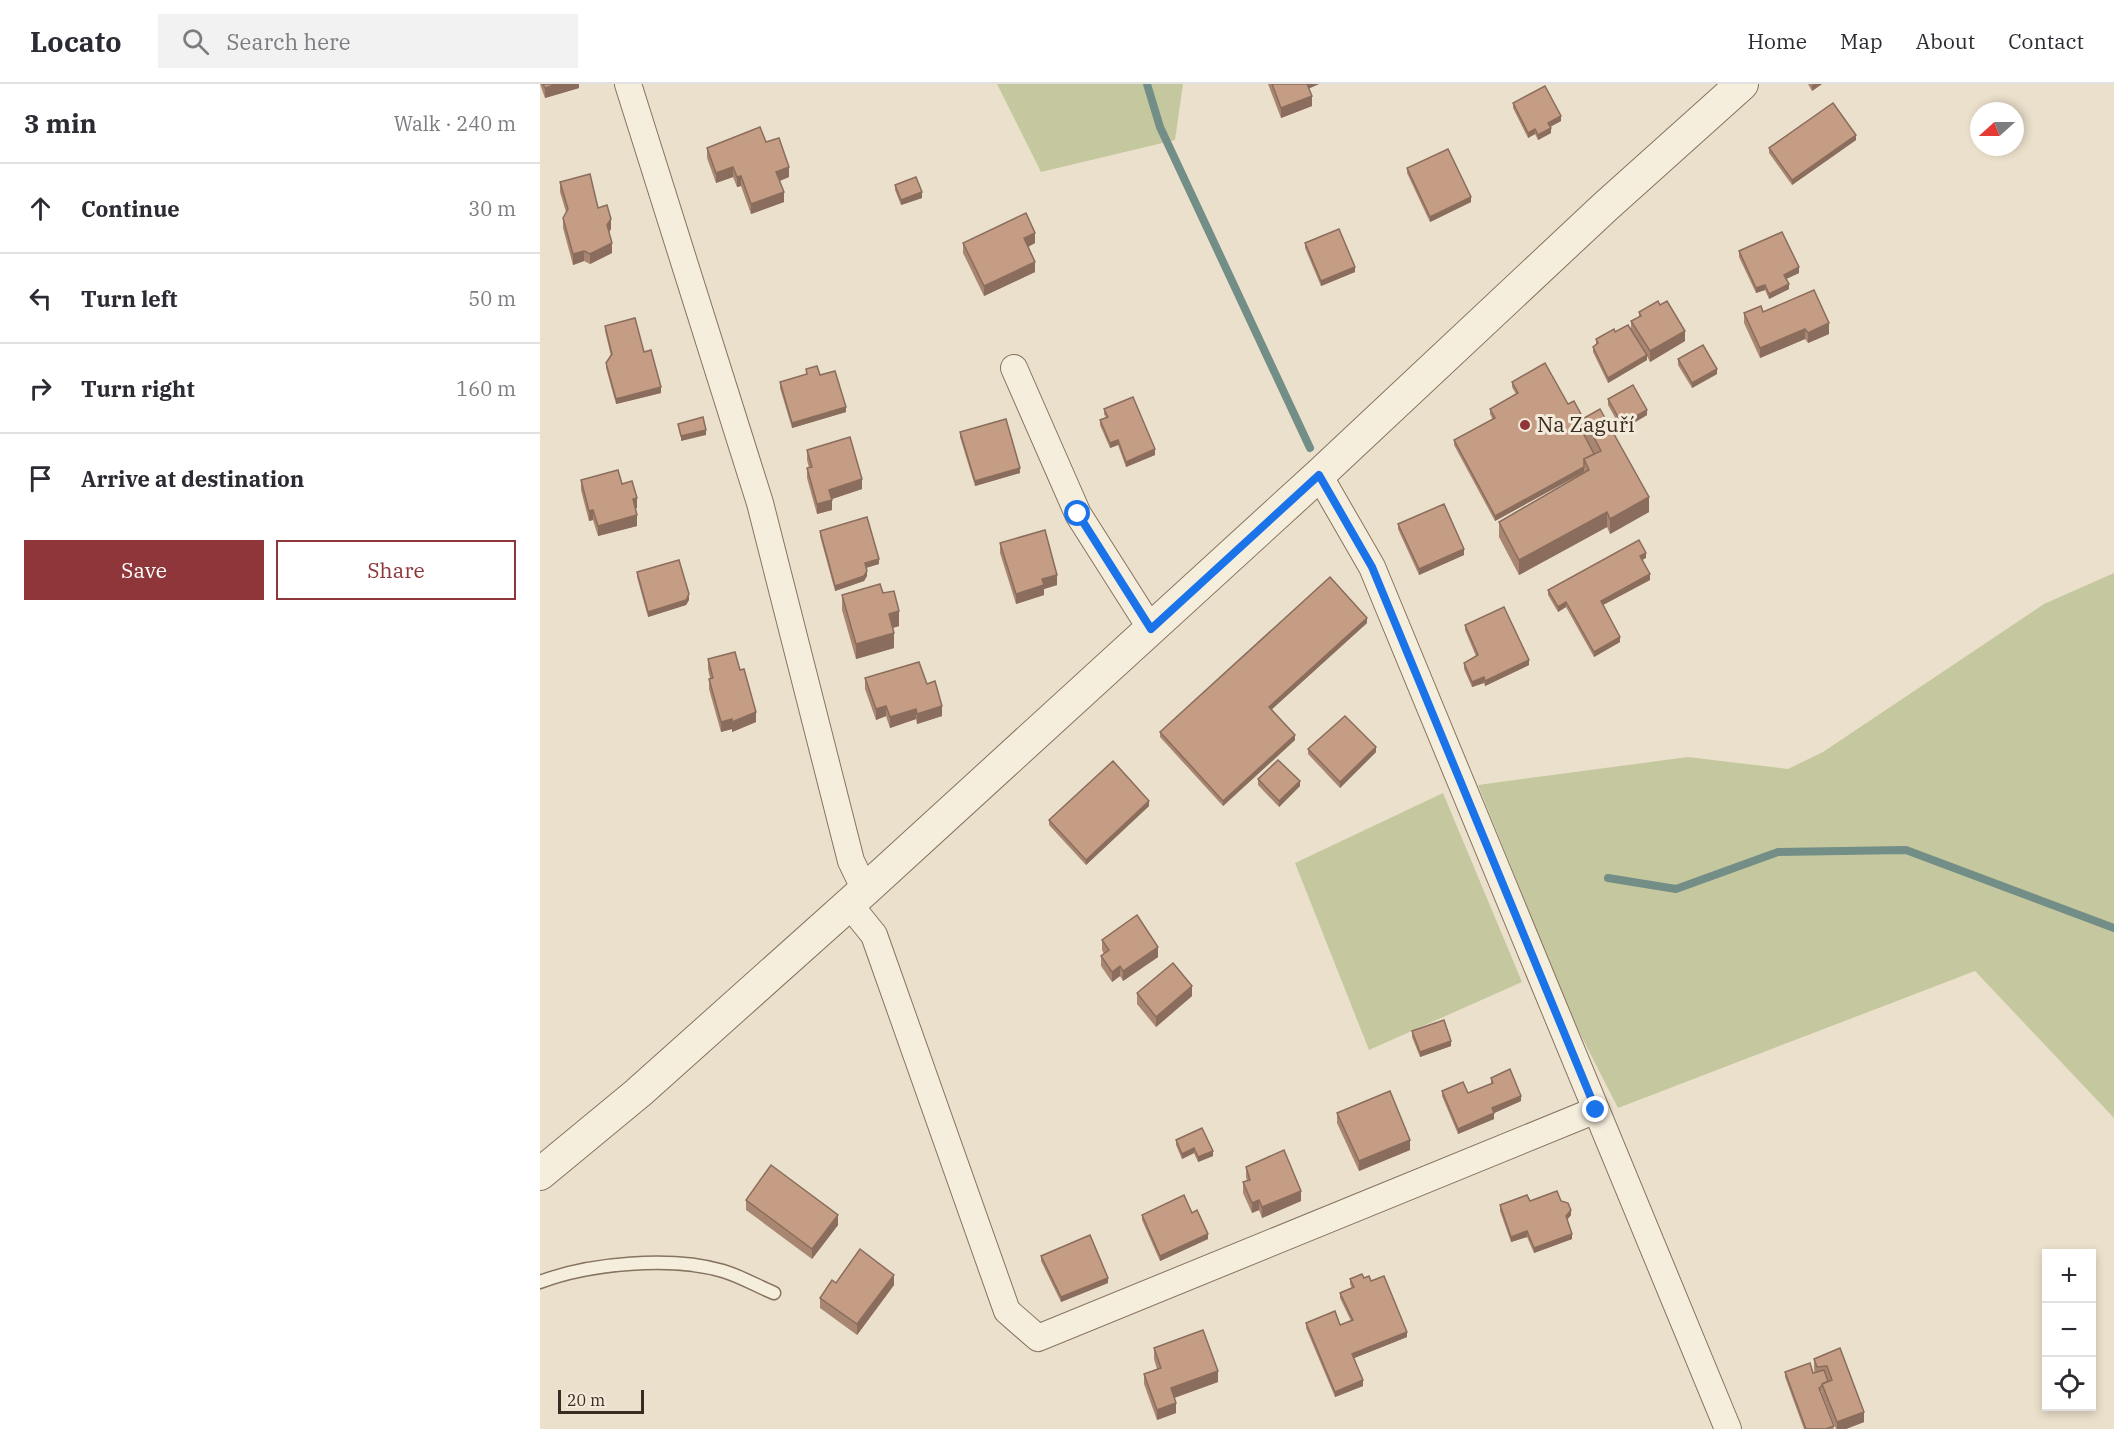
<!DOCTYPE html>
<meta charset="utf-8">
<style>
:root{--surface:#fff;--page:#f2f2f3;--text:#2b2b33;--muted:#7c7c81;--line:#e1e1e2;--accent:#8f363b}
body{margin:0;font-family:"IBM Plex Serif",serif;background:var(--page);color:var(--text)}
.controls{position:absolute;right:18px;bottom:18px;display:grid;overflow:hidden;border-radius:0px;box-shadow:0 3px 9px #0003}
.controls button{width:54px;height:54px;display:grid;place-items:center;padding:0;border:0;border-bottom:2px solid var(--line);background:var(--surface);color:var(--text);font:30px sans-serif}
.compass{position:absolute;left:1430px;top:18px;width:54px;height:54px;border-radius:50%;background:var(--surface);box-shadow:0 3px 9px #0003;rotate:249deg}
.scale{position:absolute;left:18px;bottom:15px;width:86px;box-sizing:border-box;padding-left:6px;border:3px solid #382c22;border-top:0;font-size:16px;line-height:21px;white-space:nowrap;color:#382c22;-webkit-text-stroke:4px #f3eada;paint-order:stroke}
.stop{position:absolute;width:18px;height:18px;margin:-14px;border:4px solid #1a73e8;border-radius:50%;background:#fff}
.stop.end{background:#1a73e8;border-color:#fff;box-shadow:0 2px 6px #0008}
.list{margin:0;padding:0;list-style:none}
h2{display:flex;justify-content:space-between;align-items:center;height:78px;margin:0;padding:0 24px;font-size:26px}
h2 small{font-size:20px;font-weight:400;color:var(--muted)}
.list li{display:grid;grid-template-columns:39px 1fr auto;gap:18px;align-items:center;box-sizing:border-box;height:90px;padding:0 24px;border-top:2px solid var(--line)}
.list b{display:block;font-size:22px;white-space:nowrap}
.list em{font-size:20px;font-style:normal;color:var(--muted)}
.actions{display:flex;gap:12px;padding:18px 24px}
.actions a{flex:1;padding:14px 0;border:2px solid var(--accent);border-radius:0px;text-align:center;font-size:21px;color:var(--accent)}
.actions .main{background:var(--accent);color:#fff}
.icon{flex:none;width:33px;height:33px;fill:none;stroke:currentColor;stroke-width:2;stroke-linecap:round;stroke-linejoin:round}
.map{position:relative;flex:none;width:1574px;height:1345px;overflow:hidden}
header{display:flex;align-items:center;gap:36px;box-sizing:border-box;height:84px;padding:0 30px;background:var(--surface);border-bottom:2px solid var(--line)}
header strong{font-size:28px}
nav{display:flex;gap:33px;margin-inline-start:auto;font-size:21px}
.search{width:420px;height:54px;background:var(--page);display:flex;align-items:center;gap:15px;box-sizing:border-box;padding:0 21px;border-radius:0px;color:var(--muted);font-size:22px}
main{display:flex}
aside{flex:1;background:var(--surface)}
.map>svg:first-child{display:block}
.green{fill:#c5c89f}
.lines{fill:none;stroke-linecap:round;stroke-linejoin:round}
.stream{stroke:#728e86;stroke-width:8}
.service-casing{stroke:#867360;stroke-width:15}
.minor-casing{stroke:#867360;stroke-width:28}
.tertiary-casing{stroke:#867360;stroke-width:34}
.service{stroke:#f6eedd;stroke-width:12}
.minor{stroke:#f6eedd;stroke-width:26}
.tertiary{stroke:#f6eedd;stroke-width:32}
.wall{fill:#a98672}
.shaded-wall{fill:#8a6d5c}
.building{fill:#c59c84;stroke:#8a6d5c;stroke-width:1.5}
.route{stroke:#1a73e8;stroke-width:8}
.poi-dot{fill:#8f363b;stroke:#f3eada;stroke-width:2}
.labels{text-anchor:middle;stroke-width:6;stroke-linejoin:round;paint-order:stroke}
.poi-label{font-size:21px;fill:#382c22;stroke:#f3eada;text-anchor:start}
</style>
<header>
<strong>Locato</strong>
<div class="search"><svg class="icon" aria-label="search" viewBox="0 0 24 24"><circle cx="10" cy="10" r="6"/><path d="M15 15l6 6"/></svg>Search here</div>
<nav><a>Home</a><a>Map</a><a>About</a><a>Contact</a></nav>
</header>
<main>
<aside>
<h2>3 min<small>Walk · 240 m</small></h2>
<ul class="list">
<li><svg class="icon" aria-label="ahead" viewBox="0 0 24 24"><path d="M12 20V5M6 11l6-6 6 6"/></svg><div><b>Continue</b></div><em>30 m</em></li>
<li><svg class="icon" aria-label="left" viewBox="0 0 24 24"><path d="M17 20v-9H6M10 6l-5 5 5 5"/></svg><div><b>Turn left</b></div><em>50 m</em></li>
<li><svg class="icon" aria-label="right" viewBox="0 0 24 24"><path d="M7 20v-9h11M14 6l5 5-5 5"/></svg><div><b>Turn right</b></div><em>160 m</em></li>
<li><svg class="icon" aria-label="arrive" viewBox="0 0 24 24"><path d="M6 21V4h12l-3 4 3 4H6"/></svg><div><b>Arrive at destination</b></div></li>
</ul>
<div class="actions"><a class="main">Save</a><a>Share</a></div>
</aside>
<div class="map">
<svg width="1574" height="1345" viewBox="0 0 1574 1345">
<rect width="100%" height="100%" fill="#ebe0cb"/>
<g class="green">
<polygon points="457,0 643,0 635,56 501,88"/>
<polygon points="1574,489 1574,1034 1435,887 1078,1024 1031,932 938,701 1148,673 1248,685 1283,668 1504,520"/>
<polygon points="903,709 982,898 829,966 755,779"/>
</g>
<g class="lines">
<g class="stream">
<polyline points="607,0 620,43 770,364"/>
<polyline points="1068,794 1136,805 1238,768 1366,766 1574,844"/>
</g>
<defs>
<path id="service" d="M0 1198C50 1179 131 1172 183 1187 200 1192 217 1202 234 1209"/>
<g id="minor">
<polyline points="88,0 220,419 311,777 325,806"/>
<polyline points="474,284 538,430 611,545"/>
<polyline points="779,391 832,483 1188,1345"/>
<polyline points="309,820 334,851 467,1227 498,1254 1056,1026"/>
</g>
<polyline id="tertiary" points="0,1090 98,1009 325,806 779,391 1065,123 1202,0"/>
</defs>
<use href="#service" class="service-casing"/>
<use href="#minor" class="minor-casing"/>
<use href="#tertiary" class="tertiary-casing"/>
<use href="#service" class="service"/>
<use href="#minor" class="minor"/>
<use href="#tertiary" class="tertiary"/>
</g>
<g class="wall">
<polygon points="0,0 39,0 39,4 5,14"/>
<polygon points="728,0 779,0 769,4 772,22 741,34"/>
<polygon points="1268,0 1282,0 1272,7"/>
<polygon points="973,19 1021,37 1010,43 1011,49 998,56 995,50 988,54 973,24"/>
<polygon points="1316,56 1252,101 1229,69 1229,64"/>
<polygon points="226,58 249,93 240,97 244,118 211,130 201,102 197,103 193,93 176,99 167,74 167,64"/>
<polygon points="867,84 931,118 890,138 867,89"/>
<polygon points="20,98 58,124 71,145 69,148 72,169 50,180 44,177 33,181 23,144 23,134 26,128 20,108"/>
<polygon points="355,101 382,114 361,121 355,106"/>
<polygon points="423,159 495,159 488,163 495,188 444,212 423,169"/>
<polygon points="765,159 815,188 781,202 765,164"/>
<polygon points="1199,167 1259,189 1246,195 1249,205 1229,215 1225,206 1216,209 1199,173"/>
<polygon points="1099,228 1145,257 1110,278 1107,272 1107,276 1068,299 1053,268 1053,263 1056,261 1056,255 1075,248 1091,247 1091,237 1099,233"/>
<polygon points="1223,228 1289,250 1268,259 1265,255 1220,274 1204,239 1204,229"/>
<polygon points="65,242 104,268 121,309 76,320 66,284 66,279 71,272 65,247"/>
<polygon points="1138,275 1177,290 1152,304 1138,281"/>
<polygon points="266,285 306,328 252,344 240,304 240,298 266,291"/>
<polygon points="972,298 1028,320 1044,336 1044,334 1109,428 1070,450 1067,443 979,491 959,453 959,438 1044,388 955,437 914,361 914,356 953,336 950,330 950,325 976,310 972,303"/>
<polygon points="1068,315 1107,331 1082,346 1068,321"/>
<polygon points="564,325 615,371 586,383 578,361 570,364 560,341 560,336 566,334 564,330"/>
<polygon points="420,348 480,389 435,402 420,353"/>
<polygon points="267,366 322,405 292,415 292,426 277,430 267,394 267,384 269,384 267,376"/>
<polygon points="41,396 82,400 97,424 95,425 97,442 58,452 53,436 49,437 41,406"/>
<polygon points="858,440 924,471 879,491 858,445"/>
<polygon points="280,447 339,480 326,484 327,492 324,497 295,507 280,452"/>
<polygon points="460,459 517,501 504,505 504,511 476,520 460,469"/>
<polygon points="1106,474 1102,476 1110,496 1063,521 1080,558 1054,573 1026,523 1018,528 1008,511 1008,506"/>
<polygon points="97,488 149,516 146,521 108,533 97,493"/>
<polygon points="343,509 359,542 353,544 354,564 316,575 302,526 302,511"/>
<polygon points="827,539 732,625 755,656 683,722 620,653 620,648"/>
<polygon points="925,541 989,581 945,602 944,599 932,603 924,585 924,579 936,572 925,546"/>
<polygon points="168,575 216,638 192,648 192,645 181,648 169,605 169,595 170,594 168,585"/>
<polygon points="325,594 387,600 402,632 377,640 376,635 350,644 346,632 336,636 325,605"/>
<polygon points="768,665 836,668 800,704 768,670"/>
<polygon points="718,695 760,702 739,723 718,701"/>
<polygon points="609,722 546,781 509,741 509,736"/>
<polygon points="562,856 618,873 583,897 580,892 572,898 561,882 561,872 564,870 562,866"/>
<polygon points="597,909 652,912 616,943 597,920"/>
<polygon points="872,947 911,962 880,973 872,953"/>
<polygon points="951,994 981,1017 954,1029 954,1035 918,1050 902,1012 902,1007 928,1009 951,1000"/>
<polygon points="797,1029 870,1066 819,1087 797,1039"/>
<polygon points="636,1056 673,1072 658,1078 654,1069 642,1075 636,1061"/>
<polygon points="706,1083 761,1117 722,1134 719,1126 712,1129 703,1109 703,1098 707,1097 706,1093"/>
<polygon points="206,1116 298,1141 272,1175 206,1126"/>
<polygon points="990,1117 1031,1131 1027,1136 1032,1155 994,1169 987,1153 971,1158 960,1127 960,1121"/>
<polygon points="652,1129 668,1155 620,1177 602,1136 602,1131"/>
<polygon points="501,1172 568,1199 521,1218 501,1177"/>
<polygon points="824,1194 831,1197 867,1253 814,1274 823,1302 795,1313 766,1244 766,1239 800,1241 811,1237 800,1214 800,1209 812,1204 810,1200 810,1195"/>
<polygon points="354,1201 317,1251 280,1224 280,1214"/>
<polygon points="614,1264 678,1298 634,1314 636,1329 617,1336 604,1300 604,1290 617,1285 614,1275"/>
<polygon points="1300,1264 1324,1338 1306,1345 1296,1345 1282,1310 1282,1307 1281,1308 1294,1345 1264,1345 1245,1293 1245,1288 1275,1289 1274,1285 1274,1275"/>
</g>
<g class="shaded-wall">
<polygon points="17,0 39,0 39,4 5,14 5,4"/>
<polygon points="766,0 779,0 766,6"/>
<polygon points="1275,0 1282,0 1272,7 1272,1"/>
<polygon points="772,12 772,22 741,34 741,24"/>
<polygon points="1021,32 1021,37 1008,44 1008,39"/>
<polygon points="1011,44 1011,49 998,56 998,51"/>
<polygon points="995,45 995,50 988,54 988,49"/>
<polygon points="1316,51 1316,56 1252,101 1252,96"/>
<polygon points="193,83 193,93 176,99 176,89"/>
<polygon points="249,83 249,93 236,98 236,88"/>
<polygon points="201,92 201,102 197,103 197,93"/>
<polygon points="244,108 244,118 211,130 211,120"/>
<polygon points="382,108 382,114 361,121 361,116"/>
<polygon points="931,113 931,118 890,138 890,133"/>
<polygon points="71,135 71,145 67,151 67,141"/>
<polygon points="495,149 495,159 484,165 484,154"/>
<polygon points="72,159 72,169 50,180 50,170"/>
<polygon points="44,167 44,177 33,181 33,170"/>
<polygon points="495,178 495,188 444,212 444,202"/>
<polygon points="815,183 815,188 781,202 781,197"/>
<polygon points="1259,183 1259,189 1244,196 1244,191"/>
<polygon points="1249,200 1249,205 1229,215 1229,210"/>
<polygon points="1225,201 1225,206 1216,209 1216,204"/>
<polygon points="1289,239 1289,250 1268,259 1268,249"/>
<polygon points="1265,245 1265,255 1220,274 1220,264"/>
<polygon points="1145,247 1145,257 1110,278 1110,267"/>
<polygon points="1107,271 1107,276 1068,299 1068,294"/>
<polygon points="1177,285 1177,290 1152,304 1152,299"/>
<polygon points="121,303 121,309 76,320 76,315"/>
<polygon points="306,323 306,328 252,344 252,339"/>
<polygon points="1107,326 1107,331 1082,346 1082,340"/>
<polygon points="1044,341 1044,346 1040,348 1040,343"/>
<polygon points="166,346 166,351 141,357 141,352"/>
<polygon points="578,356 578,361 570,364 570,359"/>
<polygon points="615,365 615,371 586,383 586,378"/>
<polygon points="1044,383 1044,388 955,437 955,432"/>
<polygon points="480,384 480,389 435,402 435,397"/>
<polygon points="322,395 322,405 289,416 289,406"/>
<polygon points="1109,413 1109,428 1070,450 1070,435"/>
<polygon points="97,414 97,424 93,425 93,415"/>
<polygon points="292,416 292,426 277,430 277,420"/>
<polygon points="53,426 53,436 49,437 49,427"/>
<polygon points="1067,428 1067,443 979,491 979,476"/>
<polygon points="97,431 97,442 58,452 58,442"/>
<polygon points="924,465 924,471 879,491 879,485"/>
<polygon points="1106,469 1106,474 1100,477 1100,472"/>
<polygon points="339,475 339,480 325,484 325,479"/>
<polygon points="327,487 327,492 324,497 295,507 295,502"/>
<polygon points="1110,490 1110,496 1061,522 1061,517"/>
<polygon points="517,491 517,501 504,505 504,511 476,520 476,510 502,495"/>
<polygon points="149,510 149,516 146,521 108,533 108,528"/>
<polygon points="1026,518 1026,523 1018,528 1018,523"/>
<polygon points="359,527 359,542 349,545 349,530"/>
<polygon points="827,534 827,539 729,628 729,623"/>
<polygon points="354,549 354,564 316,575 316,560"/>
<polygon points="1080,553 1080,558 1054,573 1054,568"/>
<polygon points="989,576 989,581 945,602 945,597"/>
<polygon points="944,593 944,599 932,603 932,598"/>
<polygon points="346,622 346,632 336,636 336,625"/>
<polygon points="402,622 402,632 377,640 377,630"/>
<polygon points="376,625 376,635 350,644 350,633"/>
<polygon points="216,628 216,638 192,648 192,638"/>
<polygon points="192,635 192,645 181,648 181,638"/>
<polygon points="755,651 755,656 683,722 683,717"/>
<polygon points="836,663 836,668 800,704 800,698"/>
<polygon points="760,697 760,702 739,723 739,717"/>
<polygon points="609,717 609,722 546,781 546,776"/>
<polygon points="618,863 618,873 583,897 583,887"/>
<polygon points="580,882 580,892 572,898 572,888"/>
<polygon points="652,902 652,912 616,943 616,933"/>
<polygon points="911,957 911,962 880,973 880,968"/>
<polygon points="981,1012 981,1017 952,1030 952,1024"/>
<polygon points="954,1029 954,1035 918,1050 918,1045"/>
<polygon points="870,1056 870,1066 819,1087 819,1077"/>
<polygon points="654,1064 654,1069 642,1075 642,1070"/>
<polygon points="673,1067 673,1072 658,1078 658,1073"/>
<polygon points="761,1107 761,1117 722,1134 722,1123"/>
<polygon points="719,1116 719,1126 712,1129 712,1119"/>
<polygon points="1031,1126 1031,1131 1026,1137 1026,1132"/>
<polygon points="298,1131 298,1141 272,1175 272,1165"/>
<polygon points="987,1147 987,1153 971,1158 971,1153"/>
<polygon points="668,1150 668,1155 620,1177 620,1172"/>
<polygon points="1032,1150 1032,1155 994,1169 994,1164"/>
<polygon points="354,1191 354,1201 317,1251 317,1240"/>
<polygon points="568,1194 568,1199 521,1218 521,1213"/>
<polygon points="867,1248 867,1253 812,1275 812,1270"/>
<polygon points="678,1287 678,1298 631,1315 631,1304"/>
<polygon points="823,1296 823,1302 795,1313 795,1308"/>
<polygon points="636,1319 636,1329 617,1336 617,1326"/>
<polygon points="1324,1328 1324,1338 1306,1345 1297,1345 1297,1338"/>
</g>
<g class="building">
<polygon points="3,0 17,0 5,4"/>
<polygon points="732,0 767,0 772,12 741,24"/>
<polygon points="1005,2 1021,32 1008,39 1011,44 998,51 995,45 988,49 973,19"/>
<polygon points="1293,19 1316,51 1252,96 1229,64"/>
<polygon points="220,43 226,58 239,54 249,83 236,88 244,108 211,120 201,92 197,93 193,83 176,89 167,64"/>
<polygon points="908,65 931,113 890,133 867,84"/>
<polygon points="50,90 58,124 67,121 71,135 67,141 72,159 50,170 44,167 33,170 23,134 28,125 20,98"/>
<polygon points="376,93 382,108 361,116 355,101"/>
<polygon points="486,129 495,149 484,154 495,178 444,202 423,159"/>
<polygon points="799,145 815,183 781,197 765,159"/>
<polygon points="1242,148 1259,183 1244,191 1249,200 1229,210 1225,201 1216,204 1199,167"/>
<polygon points="1274,206 1289,239 1268,249 1265,245 1220,264 1204,229 1221,222 1223,228"/>
<polygon points="1118,217 1120,221 1127,217 1145,247 1110,267 1091,237 1101,232 1099,228"/>
<polygon points="95,234 104,268 111,266 121,303 76,315 66,279 72,270 65,242"/>
<polygon points="1088,241 1107,271 1068,294 1053,263 1058,259 1056,255 1074,245 1075,248"/>
<polygon points="1163,261 1177,285 1152,299 1138,275"/>
<polygon points="1005,279 1028,320 1034,317 1044,336 1044,341 1040,343 1054,370 1044,375 1044,383 955,432 914,356 955,334 950,325 978,309 972,298"/>
<polygon points="277,282 280,291 295,287 306,323 252,339 240,298 267,290 266,285"/>
<polygon points="1093,301 1107,326 1082,340 1068,315"/>
<polygon points="593,313 615,365 586,378 578,356 570,359 560,336 568,333 564,325"/>
<polygon points="1060,325 1109,413 1070,435 1067,428 979,476 959,438 1049,386 1044,375 1061,367 1044,334"/>
<polygon points="163,333 166,346 141,352 138,340"/>
<polygon points="466,335 480,384 435,397 420,348"/>
<polygon points="310,353 322,395 289,406 292,416 277,420 267,384 272,383 267,366"/>
<polygon points="78,386 82,400 92,397 97,414 93,415 97,431 58,442 53,426 49,427 41,396"/>
<polygon points="904,420 924,465 879,485 858,440"/>
<polygon points="327,433 339,475 325,479 327,487 324,492 295,502 280,447"/>
<polygon points="505,446 517,491 502,495 504,501 476,510 460,459"/>
<polygon points="1099,456 1106,469 1100,472 1110,490 1061,517 1080,553 1054,568 1026,518 1018,523 1008,506"/>
<polygon points="139,476 149,510 146,516 108,528 97,488"/>
<polygon points="790,493 827,534 729,623 755,651 683,717 620,648"/>
<polygon points="340,500 343,509 354,507 359,527 349,530 354,549 316,560 302,511"/>
<polygon points="964,523 989,576 945,597 944,593 932,598 924,579 938,571 925,541"/>
<polygon points="195,568 200,586 204,585 216,628 192,638 192,635 181,638 169,595 173,594 168,575"/>
<polygon points="379,578 387,600 395,597 402,622 377,630 376,625 350,633 346,622 336,625 325,594"/>
<polygon points="805,632 836,663 800,698 768,665"/>
<polygon points="738,676 760,697 739,717 718,695"/>
<polygon points="573,677 609,717 546,776 509,736"/>
<polygon points="597,831 618,863 583,887 580,882 572,888 561,872 569,866 562,856"/>
<polygon points="633,879 652,902 616,933 597,909"/>
<polygon points="904,936 911,957 880,968 872,947"/>
<polygon points="970,985 981,1012 952,1024 954,1029 918,1045 902,1007 923,998 928,1009 953,999 951,994"/>
<polygon points="850,1007 870,1056 819,1077 797,1029"/>
<polygon points="662,1044 673,1067 658,1073 654,1064 642,1070 636,1056"/>
<polygon points="744,1066 761,1107 722,1123 719,1116 712,1119 703,1098 710,1096 706,1083"/>
<polygon points="231,1081 298,1131 272,1165 206,1116"/>
<polygon points="1017,1107 1021,1117 1028,1119 1031,1126 1026,1132 1032,1150 994,1164 987,1147 971,1153 960,1121 987,1111 990,1117"/>
<polygon points="644,1111 652,1129 657,1126 668,1150 620,1172 602,1131"/>
<polygon points="550,1151 568,1194 521,1213 501,1172"/>
<polygon points="320,1165 354,1191 317,1240 280,1214 292,1196 296,1199"/>
<polygon points="822,1190 824,1194 829,1192 831,1197 844,1192 867,1248 812,1270 823,1296 795,1308 766,1239 795,1227 800,1241 813,1236 800,1209 814,1203 810,1195"/>
<polygon points="663,1246 678,1287 631,1304 636,1319 617,1326 604,1290 621,1284 614,1264"/>
<polygon points="1300,1264 1324,1328 1297,1338 1282,1300 1292,1296 1287,1282 1277,1283 1274,1275"/>
<polygon points="1270,1279 1273,1289 1284,1286 1288,1297 1282,1300 1282,1302 1279,1304 1294,1342 1286,1345 1266,1345 1245,1288"/>
</g>
<g class="lines">
<polyline class="route" points="538,430 611,545 779,391 832,483 1056,1026"/>
</g>
<circle class="poi-dot" cx="985" cy="341" r="6"/>
<g class="labels">
<g class="poi-label">
<text x="997" y="348">Na Zaguří</text>
</g>
</g>
</svg>
<div class="controls">
<button>+</button>
<button>−</button>
<button><svg class="icon" aria-label="locate" viewBox="0 0 24 24"><circle cx="12" cy="12" r="6"/><path d="M12 2v4M12 18v4M2 12h4M18 12h4"/></svg></button>
</div>
<svg class="compass" viewBox="-18 -18 36 36"><path d="M0-13l5 13h-10z" fill="#e53935"/><path d="M0 13l5-13h-10z" fill="#7c7c81"/></svg>
<div class="scale">20 m</div>
<div class="stop" style="left:538px;top:430px"></div>
<div class="stop end" style="left:1056px;top:1026px"></div>
</div>
</main>
